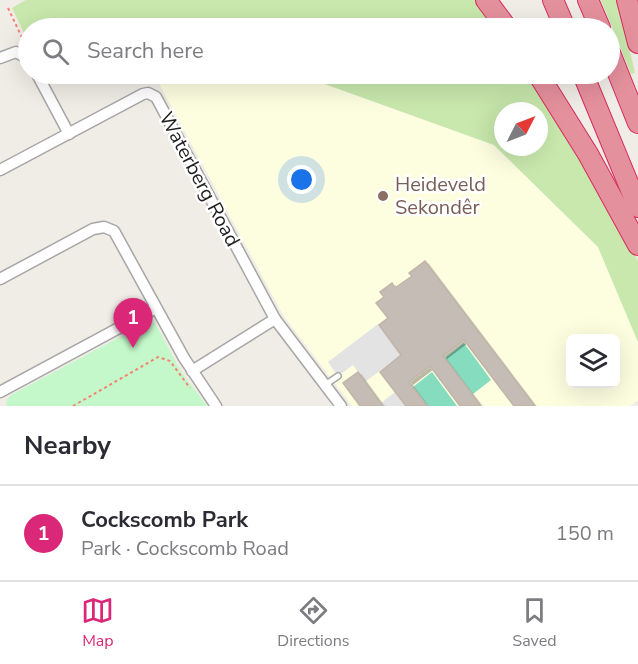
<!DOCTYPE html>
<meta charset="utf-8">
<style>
:root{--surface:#fff;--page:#f7f7f7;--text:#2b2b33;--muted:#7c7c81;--line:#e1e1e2;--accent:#db2777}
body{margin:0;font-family:"Nunito Sans",sans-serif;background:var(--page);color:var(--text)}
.controls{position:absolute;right:18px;bottom:18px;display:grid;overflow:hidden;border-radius:9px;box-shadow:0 6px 24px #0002}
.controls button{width:54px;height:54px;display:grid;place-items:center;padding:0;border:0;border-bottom:2px solid var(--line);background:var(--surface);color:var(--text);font:30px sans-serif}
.compass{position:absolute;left:494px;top:102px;width:54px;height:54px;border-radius:50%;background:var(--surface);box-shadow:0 6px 24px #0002;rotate:48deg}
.you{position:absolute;left:302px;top:180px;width:21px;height:21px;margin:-15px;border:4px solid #fff;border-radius:50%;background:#1a73e8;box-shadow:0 0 0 9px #1a73e833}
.badge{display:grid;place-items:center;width:39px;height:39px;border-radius:50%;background:var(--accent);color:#fff;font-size:20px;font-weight:700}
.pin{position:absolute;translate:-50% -50px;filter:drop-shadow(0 2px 3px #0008)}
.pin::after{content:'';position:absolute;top:32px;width:21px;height:18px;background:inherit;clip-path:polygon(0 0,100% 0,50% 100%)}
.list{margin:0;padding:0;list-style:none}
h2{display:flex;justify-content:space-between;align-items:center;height:78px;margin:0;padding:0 24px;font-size:26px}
h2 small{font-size:20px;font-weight:400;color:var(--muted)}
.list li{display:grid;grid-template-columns:39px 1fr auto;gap:18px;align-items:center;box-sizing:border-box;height:96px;padding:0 24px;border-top:2px solid var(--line)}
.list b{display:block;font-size:22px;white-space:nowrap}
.list p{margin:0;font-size:20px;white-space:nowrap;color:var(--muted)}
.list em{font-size:20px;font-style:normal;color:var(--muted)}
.icon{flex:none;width:33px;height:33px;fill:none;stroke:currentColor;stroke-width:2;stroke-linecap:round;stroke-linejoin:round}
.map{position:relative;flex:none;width:638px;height:406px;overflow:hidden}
.search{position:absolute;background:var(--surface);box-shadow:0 6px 24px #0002;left:18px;right:18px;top:18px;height:66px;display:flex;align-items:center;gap:15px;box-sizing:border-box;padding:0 21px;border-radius:33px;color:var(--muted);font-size:22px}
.sheet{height:174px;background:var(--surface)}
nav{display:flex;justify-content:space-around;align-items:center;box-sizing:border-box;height:84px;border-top:2px solid var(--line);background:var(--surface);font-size:16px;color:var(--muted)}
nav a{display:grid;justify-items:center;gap:3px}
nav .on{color:var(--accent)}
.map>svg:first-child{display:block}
.education{fill:#fdfee0;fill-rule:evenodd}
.grass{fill:#c8e8ad;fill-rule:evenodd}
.park{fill:#c4f8ca}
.pitch{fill:#86dcbe}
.parking{fill:#e3e3e3}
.building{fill:#c4bcb5;stroke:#c1b4a8;stroke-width:1.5;filter:url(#shadow)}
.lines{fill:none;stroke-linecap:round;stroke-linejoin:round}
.service-casing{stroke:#a6a6a6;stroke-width:8}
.minor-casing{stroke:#a6a6a6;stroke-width:13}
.motorway-casing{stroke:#d62a5f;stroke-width:22}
.path{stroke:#f68371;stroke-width:2;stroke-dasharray:3 3;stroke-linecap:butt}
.service{stroke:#fff;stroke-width:5}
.minor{stroke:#fff;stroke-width:10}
.motorway{stroke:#e5909d;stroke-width:20}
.education-dot{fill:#8d6e63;stroke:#fff;stroke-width:2}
.labels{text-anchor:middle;stroke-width:5;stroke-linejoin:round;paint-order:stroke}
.street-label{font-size:20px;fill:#1f1f1f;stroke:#fff}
.education-label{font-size:20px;fill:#785e54;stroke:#fff;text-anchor:start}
</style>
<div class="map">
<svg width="638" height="406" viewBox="0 0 638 406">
<defs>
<filter id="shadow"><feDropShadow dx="3" dy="3" stdDeviation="0" flood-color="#0004"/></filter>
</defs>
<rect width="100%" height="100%" fill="#f0ede6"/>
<path class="education" d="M154 74H297L494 145 598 247 638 342V400L630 406H352L283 315ZM570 338H616V384H570Z"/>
<g class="grass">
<polygon points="26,0 479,0 498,28 173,28 158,23 80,28 28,28 28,32 24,33 12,8"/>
<polygon points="601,0 618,0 635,73 631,74"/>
<path d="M297 74H530L621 227 638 261V342L598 247 494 145ZM503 111H539V147H503Z"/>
</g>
<polygon class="park" points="152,320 155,323 182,373 207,406 6,406 7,400 11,395"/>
<g class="pitch">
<polygon points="464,343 491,380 473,394 445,358"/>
<polygon points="432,372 457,406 428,406 413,387"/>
</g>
<g class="parking">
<polygon points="378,324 401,355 365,382 353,365 338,376 328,362"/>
<polygon points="395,392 406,406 384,406 381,403"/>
</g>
<g class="building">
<polygon points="425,261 475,327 535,406 514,406 464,340 443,356 481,406 460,406 430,366 409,382 427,406 406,406 380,372 401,355 379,325 388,318 376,303 384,297 380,292 392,283 395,288 412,276 409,273"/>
<polygon points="358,372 383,406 360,406 343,383"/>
</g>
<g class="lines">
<defs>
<polyline id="service" points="325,385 338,376"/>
<g id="minor">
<polyline points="0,58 16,52 28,59"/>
<polyline points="37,74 69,134"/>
<polyline points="0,170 143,94 148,93 156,97 275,319 341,406"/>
<polyline points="0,279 93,229 104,227 114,231 184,358 216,406"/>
<polyline points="192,371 275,319"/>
<polyline points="0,392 156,308"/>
</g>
<g id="motorway">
<polyline points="486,0 507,28"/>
<polyline points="553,0 565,28"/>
<polyline points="588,0 600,28"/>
<polyline points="627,0 638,43"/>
<polyline points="610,53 638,123"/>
<polyline points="538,74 588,154 638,245"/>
<polyline points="583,74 638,207"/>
</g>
</defs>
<use href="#service" class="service-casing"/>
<use href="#minor" class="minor-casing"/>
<use href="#motorway" class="motorway-casing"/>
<g class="path">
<polyline points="8,8 25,44"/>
<polyline points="73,406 158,357 170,361 190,388"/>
</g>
<use href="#service" class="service"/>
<use href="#minor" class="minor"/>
<use href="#motorway" class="motorway"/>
</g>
<circle class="education-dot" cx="383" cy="196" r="6"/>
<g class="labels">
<g class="street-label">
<text transform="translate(200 179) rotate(62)" y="7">Waterberg Road</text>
</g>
<g class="education-label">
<text x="395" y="191">Heideveld<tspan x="395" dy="23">Sekondêr</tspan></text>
</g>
</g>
</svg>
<div class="controls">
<button><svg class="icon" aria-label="layers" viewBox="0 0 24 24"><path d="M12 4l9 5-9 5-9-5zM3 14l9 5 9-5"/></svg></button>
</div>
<svg class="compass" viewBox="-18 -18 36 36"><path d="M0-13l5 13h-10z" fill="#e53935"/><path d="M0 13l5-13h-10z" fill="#7c7c81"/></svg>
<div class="you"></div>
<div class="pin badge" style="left:133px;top:348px">1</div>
<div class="search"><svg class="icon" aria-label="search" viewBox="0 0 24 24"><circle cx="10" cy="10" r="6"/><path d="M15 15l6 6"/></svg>Search here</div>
</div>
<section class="sheet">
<h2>Nearby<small></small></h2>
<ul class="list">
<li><span class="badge">1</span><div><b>Cockscomb Park</b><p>Park · Cockscomb Road</p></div><em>150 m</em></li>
</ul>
</section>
<nav>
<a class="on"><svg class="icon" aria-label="map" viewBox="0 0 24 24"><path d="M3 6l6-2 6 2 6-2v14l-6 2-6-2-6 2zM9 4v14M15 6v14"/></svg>Map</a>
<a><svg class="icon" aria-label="directions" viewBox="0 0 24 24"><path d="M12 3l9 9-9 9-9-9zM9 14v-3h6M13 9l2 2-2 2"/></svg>Directions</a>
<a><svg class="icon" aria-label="saved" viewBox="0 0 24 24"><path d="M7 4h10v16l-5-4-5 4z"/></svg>Saved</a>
</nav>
